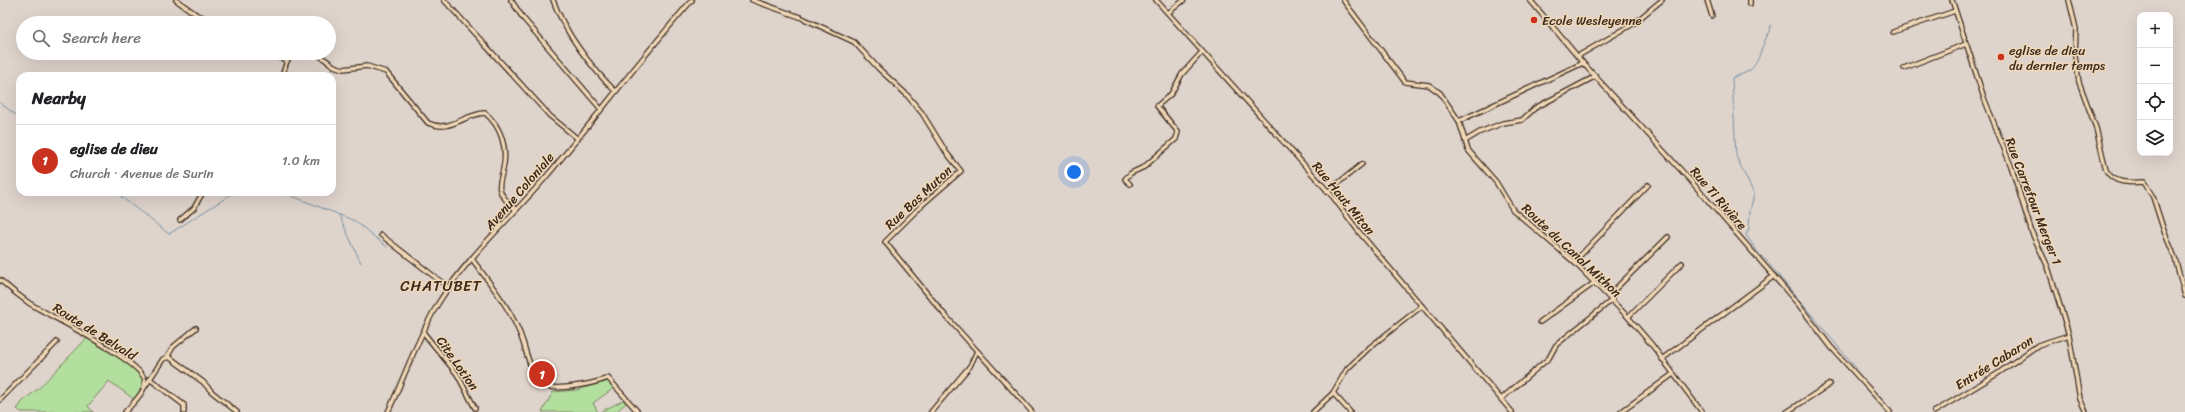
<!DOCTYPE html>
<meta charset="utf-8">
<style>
:root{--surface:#fff;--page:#f6f6f6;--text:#202124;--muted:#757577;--line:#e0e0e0;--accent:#c8321e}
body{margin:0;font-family:Sriracha,sans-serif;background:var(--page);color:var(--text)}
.controls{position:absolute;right:12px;top:12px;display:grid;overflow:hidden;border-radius:8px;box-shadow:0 4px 16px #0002}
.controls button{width:36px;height:36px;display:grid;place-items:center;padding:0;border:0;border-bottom:1px solid var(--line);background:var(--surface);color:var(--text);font:20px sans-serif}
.you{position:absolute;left:1074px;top:172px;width:14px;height:14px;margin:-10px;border:3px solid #fff;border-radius:50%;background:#1a73e8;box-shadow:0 0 0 6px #1a73e833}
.badge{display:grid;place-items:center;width:26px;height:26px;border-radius:50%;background:var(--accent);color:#fff;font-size:13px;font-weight:700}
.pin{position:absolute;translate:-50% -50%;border:2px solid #fff;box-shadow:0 1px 4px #0006}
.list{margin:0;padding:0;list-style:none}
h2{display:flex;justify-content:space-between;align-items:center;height:52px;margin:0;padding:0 16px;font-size:17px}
h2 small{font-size:13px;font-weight:400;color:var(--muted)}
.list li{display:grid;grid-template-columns:26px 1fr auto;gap:12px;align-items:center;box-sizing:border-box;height:72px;padding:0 16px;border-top:1px solid var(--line)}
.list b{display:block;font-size:15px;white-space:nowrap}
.list p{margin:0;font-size:13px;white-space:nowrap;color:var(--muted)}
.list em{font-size:13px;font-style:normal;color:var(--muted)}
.icon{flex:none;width:22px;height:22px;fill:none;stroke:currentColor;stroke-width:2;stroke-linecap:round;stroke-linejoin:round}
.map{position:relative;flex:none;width:2185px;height:412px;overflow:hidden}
.search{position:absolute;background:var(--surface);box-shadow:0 4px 16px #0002;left:16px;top:16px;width:320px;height:44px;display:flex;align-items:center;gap:10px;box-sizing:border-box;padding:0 14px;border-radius:22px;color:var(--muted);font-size:15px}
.panel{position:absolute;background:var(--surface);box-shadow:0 4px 16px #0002;left:16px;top:72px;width:320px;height:124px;border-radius:12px}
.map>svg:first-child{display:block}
.green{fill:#b2df9e;stroke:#76845e}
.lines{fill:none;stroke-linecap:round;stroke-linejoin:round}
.stream{stroke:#7892a5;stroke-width:1}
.minor-casing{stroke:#3b2a1e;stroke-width:6}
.minor{stroke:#efd7b7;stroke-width:3.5}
.poi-dot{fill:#c8321e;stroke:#efd7b7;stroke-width:1.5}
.labels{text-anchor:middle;stroke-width:3;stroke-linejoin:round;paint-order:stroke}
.poi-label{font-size:13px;fill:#3b2a1e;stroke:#efd7b7;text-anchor:start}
.street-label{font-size:13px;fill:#3b2a1e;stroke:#efd7b7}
.quarter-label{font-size:15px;letter-spacing:1px;fill:#3b2a1e;stroke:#efd7b7}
</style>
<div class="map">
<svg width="2185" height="412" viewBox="0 0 2185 412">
<rect width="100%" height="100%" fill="#dfd4cc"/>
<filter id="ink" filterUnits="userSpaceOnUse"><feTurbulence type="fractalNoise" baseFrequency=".025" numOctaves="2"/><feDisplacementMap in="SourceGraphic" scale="8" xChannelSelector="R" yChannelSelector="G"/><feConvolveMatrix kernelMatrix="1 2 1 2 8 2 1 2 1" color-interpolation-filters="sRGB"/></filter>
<g filter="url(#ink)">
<g class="green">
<path d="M87 338C100 346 136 365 143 379 144 381 144 386 144 388L135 400 109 381 88 406 93 412H21L17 409 23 401 39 388Z"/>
<polygon points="608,381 614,388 593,403 598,412 542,412 553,392 577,390"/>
<polygon points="624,400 626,403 616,412 600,412"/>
</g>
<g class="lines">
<g class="stream">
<polyline points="0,103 20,118"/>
<polyline points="115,192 169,234 235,192"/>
<polyline points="282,192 355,221 387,247"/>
<polyline points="339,215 361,263"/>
<path d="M1768 262 1759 254 1746 235 1749 228 1750 211 1754 194 1736 156 1732 78C1738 75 1745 74 1750 70 1761 62 1761 42 1770 32L1771 25"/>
<polyline points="1769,264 1856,368"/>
</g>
<defs>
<g id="minor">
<polyline points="176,0 197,15 222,23"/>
<polyline points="444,0 550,116 578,139"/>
<polyline points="511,0 523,18 600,108"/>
<path d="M553 0C565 33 590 66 615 91"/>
<polyline points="752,0 800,17 854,42 879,69 906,94 922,113 946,152 961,171 922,205 885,242 944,314 1032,412"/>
<polyline points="1156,0 1333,197 1359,232 1512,412"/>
<polyline points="1343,0 1405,82 1429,85 1440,93 1459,121 1468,150 1496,182 1513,210 1574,262 1628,317 1652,345 1702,412"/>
<polyline points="1530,0 1583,63 1690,180 1798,304 1831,347 1890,412"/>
<polyline points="1707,0 1712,16"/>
<polyline points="1750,0 1750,4"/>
<polyline points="1952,0 1984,98 2011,166 2032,233 2048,267 2069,335 2080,399 2086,412"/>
<path d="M2069 0 2076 29 2075 56 2079 82 2096 128 2106 170C2113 184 2130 183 2144 182L2153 197 2164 231 2175 258 2185 296"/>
<polyline points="1168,13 1184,0"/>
<polyline points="1893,32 1955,11"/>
<polyline points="268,53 287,61 295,53"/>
<path d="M316 53 334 66 343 69 367 66 386 72 428 123C450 133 464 114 485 113 501 126 508 148 503 169 502 176 498 183 500 190 502 198 509 203 515 209"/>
<polyline points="1578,56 1633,24 1662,0"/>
<polyline points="1904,68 1966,44"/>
<polyline points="282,76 287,61"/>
<polyline points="1459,121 1583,63"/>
<polyline points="1465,141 1480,132 1503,123 1522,120 1535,108 1596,76"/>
<polyline points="1130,184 1125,179 1131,173 1144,167 1176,139 1178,132 1157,106 1171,94 1182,74 1202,52"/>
<polyline points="1327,192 1362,164"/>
<polyline points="180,220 194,208 203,192"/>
<polyline points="381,235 449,288"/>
<path d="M472 259C491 285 513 311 523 342 527 355 532 377 544 385 554 392 596 383 608 378L638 412"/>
<polyline points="1574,262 1648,185"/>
<path d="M0 280C9 288 19 296 29 303 47 315 147 363 145 382 145 393 132 404 125 412"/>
<polyline points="1608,296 1668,237"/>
<polyline points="1628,317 1682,263"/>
<polyline points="1540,322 1594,283"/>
<polyline points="423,332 457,374 475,408"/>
<polyline points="167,357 173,347 196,328"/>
<polyline points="1662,359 1774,276"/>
<polyline points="151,380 184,405 184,412"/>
<polyline points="144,388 163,359 169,357 203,382 212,392 237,412"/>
<polyline points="1333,393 1350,412"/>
<polyline points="1501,399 1549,358 1556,345 1612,300"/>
<polyline points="0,400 57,342"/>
<path d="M388 412C405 376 418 336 439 302 468 256 510 219 545 178 595 119 641 58 692 0"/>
<polyline points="931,412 970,366 977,351"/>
<polyline points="1313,412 1333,393 1347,369 1370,347 1422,306"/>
<polyline points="1621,412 1673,374"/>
<polyline points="1787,412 1830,384"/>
<polyline points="1934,412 1997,374 2038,345 2069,335"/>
</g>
</defs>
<use href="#minor" class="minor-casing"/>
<use href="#minor" class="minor"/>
</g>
</g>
<g class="poi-dot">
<circle cx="1534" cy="20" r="4"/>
<circle cx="2001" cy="57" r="4"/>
</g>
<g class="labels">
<g class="poi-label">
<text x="1542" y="25">Ecole Wesleyenne</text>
<text x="2009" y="55">eglise de dieu<tspan x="2009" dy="15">du dernier temps</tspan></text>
</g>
<g class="street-label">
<text transform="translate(519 191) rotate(-49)" y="5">Avenue Coloniale</text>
<text transform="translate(918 197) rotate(-43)" y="5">Rue Bas Muton</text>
<text transform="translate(1344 198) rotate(51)" y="5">Rue Haut Miton</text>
<text transform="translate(1719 198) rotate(49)" y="5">Rue Ti Rivière</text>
<text transform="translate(2034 201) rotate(69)" y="5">Rue Carrefour Merger 1</text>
<text transform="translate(1572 250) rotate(43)" y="5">Route du Canal Mithon</text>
<text transform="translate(95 331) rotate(32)" y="5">Route de Belvald</text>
<text transform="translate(1994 362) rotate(-32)" y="5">Entrée Cabaron</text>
<text transform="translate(458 363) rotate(55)" y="5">Cite Lotion</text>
</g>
<g class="quarter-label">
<text x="441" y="291">CHATUBET</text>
</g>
</g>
</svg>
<div class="controls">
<button>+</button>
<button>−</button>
<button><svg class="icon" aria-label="locate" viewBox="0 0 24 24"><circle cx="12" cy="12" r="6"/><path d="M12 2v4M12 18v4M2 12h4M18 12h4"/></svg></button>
<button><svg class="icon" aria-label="layers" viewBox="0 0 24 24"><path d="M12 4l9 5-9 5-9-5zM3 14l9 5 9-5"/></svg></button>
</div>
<div class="you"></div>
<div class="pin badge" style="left:542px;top:374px">1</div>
<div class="search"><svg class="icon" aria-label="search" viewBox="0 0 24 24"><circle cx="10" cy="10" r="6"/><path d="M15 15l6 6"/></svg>Search here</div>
<section class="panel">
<h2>Nearby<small></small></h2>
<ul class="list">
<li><span class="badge">1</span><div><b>eglise de dieu</b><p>Church · Avenue de Surin</p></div><em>1.0 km</em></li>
</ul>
</section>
</div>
